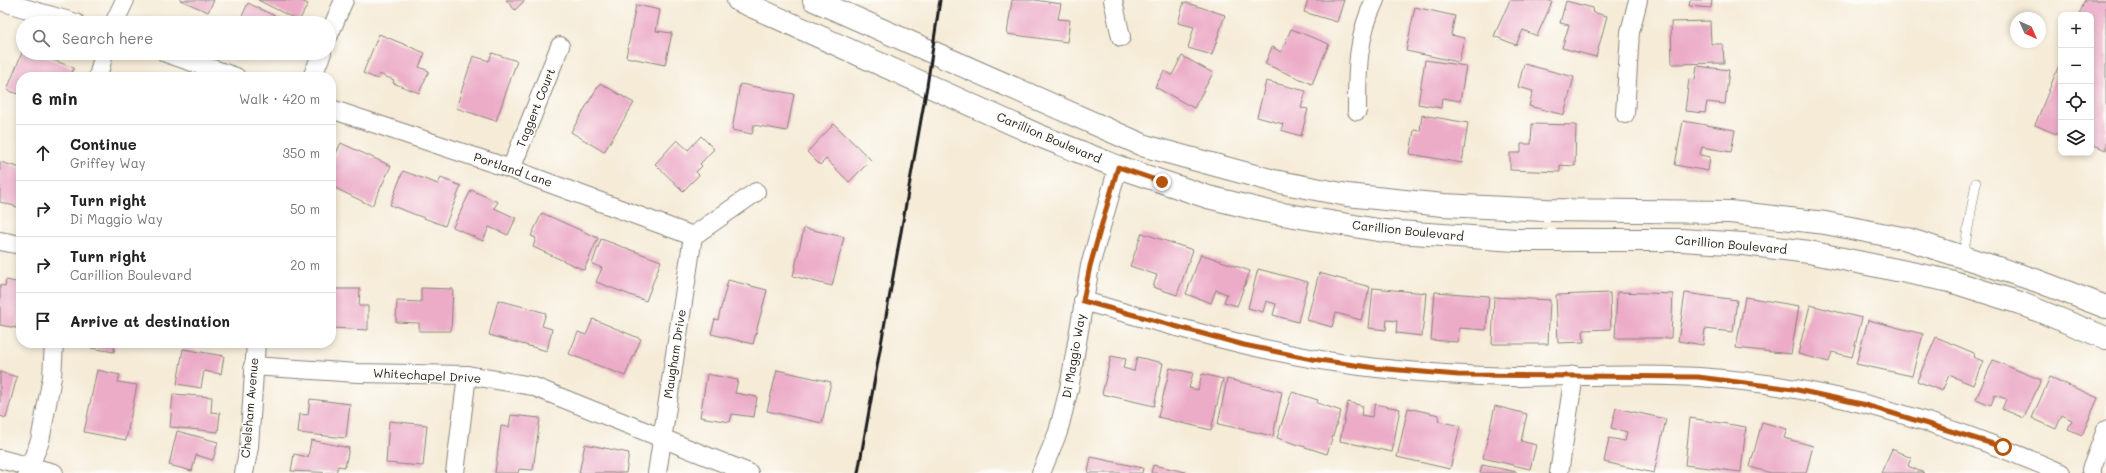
<!DOCTYPE html>
<meta charset="utf-8">
<style>
:root{--surface:#fff;--page:#f2f2f2;--text:#222;--muted:#767676;--line:#e0e0e0}
body{margin:0;font-family:Mali,sans-serif;background:var(--page);color:var(--text)}
.controls{position:absolute;right:12px;top:12px;display:grid;overflow:hidden;border-radius:8px;box-shadow:0 2px 6px #0003}
.controls button{width:36px;height:36px;display:grid;place-items:center;padding:0;border:0;border-bottom:1px solid var(--line);background:var(--surface);color:var(--text);font:20px sans-serif}
.compass{position:absolute;left:2010px;top:12px;width:36px;height:36px;border-radius:50%;background:var(--surface);box-shadow:0 2px 6px #0003;rotate:135deg}
.stop{position:absolute;width:12px;height:12px;margin:-9px;border:3px solid #b45309;border-radius:50%;background:#fff}
.stop.end{background:#b45309;border-color:#fff;box-shadow:0 1px 4px #0008}
.list{margin:0;padding:0;list-style:none}
h2{display:flex;justify-content:space-between;align-items:center;height:52px;margin:0;padding:0 16px;font-size:17px}
h2 small{font-size:13px;font-weight:400;color:var(--muted)}
.list li{display:grid;grid-template-columns:26px 1fr auto;gap:12px;align-items:center;box-sizing:border-box;height:56px;padding:0 16px;border-top:1px solid var(--line)}
.list b{display:block;font-size:15px;white-space:nowrap}
.list p{margin:0;font-size:13px;white-space:nowrap;color:var(--muted)}
.list em{font-size:13px;font-style:normal;color:var(--muted)}
.icon{flex:none;width:22px;height:22px;fill:none;stroke:currentColor;stroke-width:2;stroke-linecap:round;stroke-linejoin:round}
.map{position:relative;flex:none;width:2106px;height:473px;overflow:hidden}
.search{position:absolute;background:var(--surface);box-shadow:0 2px 6px #0003;left:16px;top:16px;width:320px;height:44px;display:flex;align-items:center;gap:10px;box-sizing:border-box;padding:0 14px;border-radius:22px;color:var(--muted);font-size:15px}
.panel{position:absolute;background:var(--surface);box-shadow:0 2px 6px #0003;left:16px;top:72px;width:320px;height:276px;border-radius:16px}
.map>svg:first-child{display:block}
.building{fill:#ecacc8}
.lines{fill:none;stroke-linecap:round;stroke-linejoin:round}
.service-casing{stroke:#88847a;stroke-width:10}
.minor-casing{stroke:#88847a;stroke-width:20}
.tertiary-casing{stroke:#88847a;stroke-width:24}
.service{stroke:#fff;stroke-width:9}
.minor{stroke:#fff;stroke-width:18}
.tertiary{stroke:#fff;stroke-width:22}
.rail{stroke:#1c1c1c;stroke-width:3}
.route{stroke:#b45309;stroke-width:5}
.labels{text-anchor:middle;stroke-width:3.5;stroke-linejoin:round;paint-order:stroke}
.street-label{font-size:12px;fill:#1c1c1c;stroke:#fdfcf7}
</style>
<div class="map">
<svg width="2106" height="473" viewBox="0 0 2106 473">
<rect width="100%" height="100%" fill="#fdfcf7"/>
<filter id="ink" filterUnits="userSpaceOnUse"><feTurbulence type="fractalNoise" baseFrequency=".025" numOctaves="2"/><feDisplacementMap in="SourceGraphic" scale="8" xChannelSelector="R" yChannelSelector="G"/><feConvolveMatrix kernelMatrix="1 2 1 2 8 2 1 2 1" color-interpolation-filters="sRGB"/></filter>
<filter id="wash" filterUnits="userSpaceOnUse"><feTurbulence type="fractalNoise" baseFrequency=".012" numOctaves="4" result="noise"/><feDisplacementMap in="SourceGraphic" scale="16" xChannelSelector="R" yChannelSelector="G"/><feGaussianBlur stdDeviation="0.9" result="paint"/><feColorMatrix in="noise" values="0 0 0 0 0 0 0 0 0 0 0 0 0 0 0 0 0 1.4 0 .05"/><feComposite in="paint" operator="in"/></filter>
<g filter="url(#wash)">
<rect width="100%" height="100%" fill="#f5ebd7"/>
<g id="blocks">
<g class="building">
<polygon points="180,0 214,0 208,12"/>
<polygon points="258,0 300,0 308,4 299,21"/>
<polygon points="506,0 525,0 515,10"/>
<polygon points="1012,0 1035,0 1061,4 1058,19 1070,20 1067,42 1007,34"/>
<polygon points="1308,0 1344,0 1337,22 1304,12"/>
<polygon points="1510,0 1548,0 1552,2 1537,36 1523,30 1516,45 1494,36"/>
<polygon points="1690,0 1712,0 1711,8 1689,6"/>
<polygon points="2085,0 2106,0 2106,150 2091,144 2091,15 2079,15"/>
<polygon points="1566,1 1593,8 1592,12 1607,16 1596,57 1562,48 1569,25 1560,23"/>
<polygon points="1184,2 1225,15 1212,55 1188,48 1194,27 1178,23"/>
<polygon points="248,3 289,23 239,23"/>
<polygon points="636,5 660,10 656,31 672,33 665,65 626,57"/>
<polygon points="1415,7 1455,16 1451,35 1464,38 1459,62 1406,51"/>
<polygon points="1710,21 1711,44 1723,44 1724,63 1672,64 1671,22"/>
<polygon points="1291,29 1329,44 1312,84 1265,64 1272,47 1281,52"/>
<polygon points="379,34 425,53 419,67 429,71 419,93 393,83 394,80 379,74 377,79 363,73"/>
<polygon points="23,50 23,53 35,53 74,68 70,77 21,77 21,95 7,90"/>
<polygon points="492,53 517,61 496,121 456,108 473,56 489,61"/>
<polygon points="1182,56 1213,73 1194,108 1155,87 1164,71 1172,75"/>
<polygon points="1425,60 1466,66 1460,101 1442,98 1441,108 1418,104"/>
<polygon points="2061,60 2061,136 2035,125"/>
<polygon points="1524,64 1574,77 1564,115 1529,106 1533,91 1518,87"/>
<polygon points="1697,66 1729,70 1725,104 1707,102 1705,113 1685,111 1689,79 1695,80"/>
<polygon points="1266,81 1306,91 1301,108 1308,109 1301,136 1281,130 1283,124 1257,117"/>
<polygon points="600,83 634,103 604,152 571,132"/>
<polygon points="740,84 794,94 787,131 754,125 752,134 732,130"/>
<polygon points="1422,115 1468,123 1462,163 1410,154 1414,130 1420,131"/>
<polygon points="1683,121 1735,130 1731,152 1702,147 1700,155 1710,157 1708,171 1675,165"/>
<polygon points="834,124 871,160 849,182 826,159 820,165 807,152"/>
<polygon points="1532,124 1576,125 1575,166 1560,165 1560,172 1510,170 1510,153 1521,153 1521,144 1531,144"/>
<polygon points="701,136 714,149 700,164 702,166 696,172 699,175 683,191 655,164 677,140 688,150"/>
<polygon points="341,143 391,166 372,206 331,186 331,164"/>
<polygon points="0,162 21,168 21,208 0,202"/>
<polygon points="403,171 438,184 441,178 461,186 445,226 390,205"/>
<polygon points="471,190 498,202 494,208 516,218 508,235 489,227 483,241 453,227"/>
<polygon points="542,213 598,238 584,270 533,247 536,238 531,236"/>
<polygon points="804,228 844,237 832,286 793,276"/>
<polygon points="1142,233 1193,250 1177,295 1153,287 1157,275 1130,266"/>
<polygon points="601,239 661,261 646,301 596,282 602,268 592,264"/>
<polygon points="1201,254 1250,271 1237,306 1224,302 1227,294 1216,290 1211,303 1186,294"/>
<polygon points="1258,269 1308,282 1298,322 1273,315 1276,304 1266,301 1263,312 1248,308"/>
<polygon points="1319,273 1370,287 1361,320 1336,313 1332,327 1307,320"/>
<polygon points="6,280 21,283 21,304 16,328 0,325 0,285 5,286"/>
<polygon points="728,280 767,290 753,344 711,334 715,319 718,320"/>
<polygon points="421,288 453,289 451,331 419,331 419,323 396,322 397,301 421,302"/>
<polygon points="1373,288 1426,293 1422,336 1396,333 1397,321 1387,320 1386,330 1369,328"/>
<polygon points="331,289 360,289 359,306 368,306 368,330 331,328"/>
<polygon points="1435,292 1489,296 1486,330 1459,328 1458,342 1431,340"/>
<polygon points="1617,292 1673,294 1671,338 1615,338"/>
<polygon points="1610,293 1611,329 1583,330 1584,342 1558,343 1556,295"/>
<polygon points="1685,293 1737,300 1733,332 1705,329 1703,345 1678,341"/>
<polygon points="1494,297 1550,300 1548,344 1492,344"/>
<polygon points="1745,297 1799,306 1791,354 1736,348"/>
<polygon points="498,300 546,313 542,326 552,329 547,351 489,335"/>
<polygon points="1810,305 1862,318 1852,357 1832,352 1829,362 1798,354"/>
<polygon points="593,319 641,339 625,376 569,354 578,332 586,335"/>
<polygon points="1868,320 1923,334 1912,376 1856,364"/>
<polygon points="1936,337 1974,353 1973,357 1983,361 1973,385 1949,375 1942,391 1917,381"/>
<polygon points="92,343 115,343 114,352 91,348"/>
<polygon points="175,343 224,343 224,346 175,345"/>
<polygon points="183,349 224,356 221,374 204,371 201,388 177,384"/>
<polygon points="1111,356 1126,359 1123,368 1134,371 1137,357 1163,363 1154,406 1102,394"/>
<polygon points="1993,360 2041,380 2024,418 2002,409 2006,399 1995,395 1991,405 1976,399"/>
<polygon points="1170,368 1193,373 1189,388 1198,390 1202,374 1223,379 1211,430 1158,417"/>
<polygon points="97,370 120,375 118,382 137,385 126,440 84,432"/>
<polygon points="777,370 831,382 822,423 767,411"/>
<polygon points="0,372 17,377 6,418 0,416"/>
<polygon points="707,374 738,380 735,393 757,397 754,417 732,414 730,422 700,417"/>
<polygon points="2050,377 2098,398 2082,435 2068,429 2072,420 2062,415 2056,429 2032,418"/>
<polygon points="1227,379 1282,392 1273,436 1218,424"/>
<polygon points="1292,392 1318,400 1317,403 1341,411 1327,454 1277,438"/>
<polygon points="173,394 212,397 211,412 220,413 218,432 170,427"/>
<polygon points="310,399 350,404 346,438 298,433 300,414 308,415"/>
<polygon points="1348,402 1363,406 1361,415 1372,417 1375,404 1400,409 1392,452 1340,441"/>
<polygon points="1495,406 1527,414 1521,441 1536,445 1530,469 1483,458"/>
<polygon points="1408,408 1439,415 1438,421 1460,426 1450,469 1397,457"/>
<polygon points="1616,408 1666,419 1654,473 1604,462 1609,438 1625,441 1627,432 1611,428"/>
<polygon points="511,415 540,418 533,470 519,469 518,473 495,473 501,426 509,427"/>
<polygon points="1690,418 1746,427 1741,472 1685,465"/>
<polygon points="389,421 427,425 423,466 386,463"/>
<polygon points="1762,422 1787,429 1784,438 1813,446 1806,473 1771,473 1750,467"/>
<polygon points="177,431 218,442 213,460 196,455 192,471 169,465"/>
<polygon points="311,440 349,448 345,467 338,466 336,473 291,471 294,454 308,457"/>
<polygon points="585,444 629,453 626,473 579,473"/>
<polygon points="1892,449 1911,458 1908,466 1924,473 1881,473"/>
<polygon points="1091,457 1143,468 1142,473 1088,473"/>
<polygon points="1153,465 1186,472 1186,473 1151,473"/>
<polygon points="1482,465 1517,472 1517,473 1480,473"/>
</g>
</g>
</g>
<g filter="url(#ink)">
<use href="#blocks" fill-opacity="0" stroke="#88847a" stroke-width="1"/>
<g class="lines">
<defs>
<polyline id="service" points="1963,256 1976,183"/>
<g id="minor">
<polyline points="1113,0 1121,37"/>
<polyline points="0,1 76,23"/>
<polyline points="114,23 125,0"/>
<polyline points="329,35 344,0"/>
<polyline points="166,53 236,77"/>
<polyline points="98,77 104,53"/>
<polyline points="312,77 322,53"/>
<polyline points="331,109 511,169 693,236"/>
<path d="M1357 111C1357 72 1357 36 1375 0"/>
<polyline points="1625,114 1630,32 1638,0"/>
<polyline points="511,169 560,46"/>
<polyline points="693,236 756,192"/>
<polyline points="0,241 21,245"/>
<path d="M1083 301C1180 328 1277 357 1377 368 1422 373 1467 376 1513 377 1574 377 1637 373 1699 377 1824 385 1948 423 2061 473"/>
<polyline points="253,366 357,373 467,375 532,386 749,473"/>
<polyline points="0,459 54,473"/>
<polyline points="27,473 40,441 52,377 54,343"/>
<polyline points="244,473 249,447 256,343"/>
<polyline points="455,473 467,375"/>
<polyline points="657,473 693,236"/>
<polyline points="1041,473 1058,432 1069,389 1090,266 1118,167"/>
<polyline points="1559,473 1574,375"/>
<polyline points="2092,473 2091,470 2106,430"/>
</g>
<g id="tertiary">
<polyline points="738,0 1040,136 1118,167 1208,197 1265,211 1384,231 1515,240 1681,240 1744,244 1809,252 1950,281 2020,303 2106,338"/>
<polyline points="814,0 1145,146 1274,181 1347,195 1443,205 1546,210 1730,212 1825,223 1907,239 2035,280 2106,307"/>
</g>
</defs>
<use href="#service" class="service-casing"/>
<use href="#minor" class="minor-casing"/>
<use href="#tertiary" class="tertiary-casing"/>
<use href="#service" class="service"/>
<use href="#minor" class="minor"/>
<use href="#tertiary" class="tertiary"/>
<polyline class="rail" points="858,473 927,86 940,0"/>
</g>
</g>
<g class="lines" filter="url(#ink)">
<polyline class="route" points="1162,182 1118,167 1090,266 1083,301 1244,345 1312,359 1376,368 1458,375 1698,377 1793,389 1862,404 2003,447"/>
</g>
<g class="labels">
<g class="street-label">
<text transform="translate(536 108) rotate(-68)" y="4">Taggert Court</text>
<text transform="translate(1049 138) rotate(23)" y="4">Carillion Boulevard</text>
<text transform="translate(513 170) rotate(19)" y="4">Portland Lane</text>
<text transform="translate(1408 231) rotate(6)" y="4">Carillion Boulevard</text>
<text transform="translate(1731 245) rotate(5)" y="4">Carillion Boulevard</text>
<text transform="translate(675 354) rotate(-81)" y="4">Maugham Drive</text>
<text transform="translate(1074 356) rotate(-80)" y="4">Di Maggio Way</text>
<text transform="translate(427 376) rotate(3)" y="4">Whitechapel Drive</text>
<text transform="translate(250 408) rotate(-85)" y="4">Chelsham Avenue</text>
</g>
</g>
</svg>
<div class="controls">
<button>+</button>
<button>−</button>
<button><svg class="icon" aria-label="locate" viewBox="0 0 24 24"><circle cx="12" cy="12" r="6"/><path d="M12 2v4M12 18v4M2 12h4M18 12h4"/></svg></button>
<button><svg class="icon" aria-label="layers" viewBox="0 0 24 24"><path d="M12 4l9 5-9 5-9-5zM3 14l9 5 9-5"/></svg></button>
</div>
<svg class="compass" viewBox="-18 -18 36 36"><path d="M0-13l5 13h-10z" fill="#e53935"/><path d="M0 13l5-13h-10z" fill="#767676"/></svg>
<div class="stop" style="left:2003px;top:447px"></div>
<div class="stop end" style="left:1162px;top:182px"></div>
<div class="search"><svg class="icon" aria-label="search" viewBox="0 0 24 24"><circle cx="10" cy="10" r="6"/><path d="M15 15l6 6"/></svg>Search here</div>
<section class="panel">
<h2>6 min<small>Walk · 420 m</small></h2>
<ul class="list">
<li><svg class="icon" aria-label="ahead" viewBox="0 0 24 24"><path d="M12 20V5M6 11l6-6 6 6"/></svg><div><b>Continue</b><p>Griffey Way</p></div><em>350 m</em></li>
<li><svg class="icon" aria-label="right" viewBox="0 0 24 24"><path d="M7 20v-9h11M14 6l5 5-5 5"/></svg><div><b>Turn right</b><p>Di Maggio Way</p></div><em>50 m</em></li>
<li><svg class="icon" aria-label="right" viewBox="0 0 24 24"><path d="M7 20v-9h11M14 6l5 5-5 5"/></svg><div><b>Turn right</b><p>Carillion Boulevard</p></div><em>20 m</em></li>
<li><svg class="icon" aria-label="arrive" viewBox="0 0 24 24"><path d="M6 21V4h12l-3 4 3 4H6"/></svg><div><b>Arrive at destination</b></div></li>
</ul>
</section>
</div>
